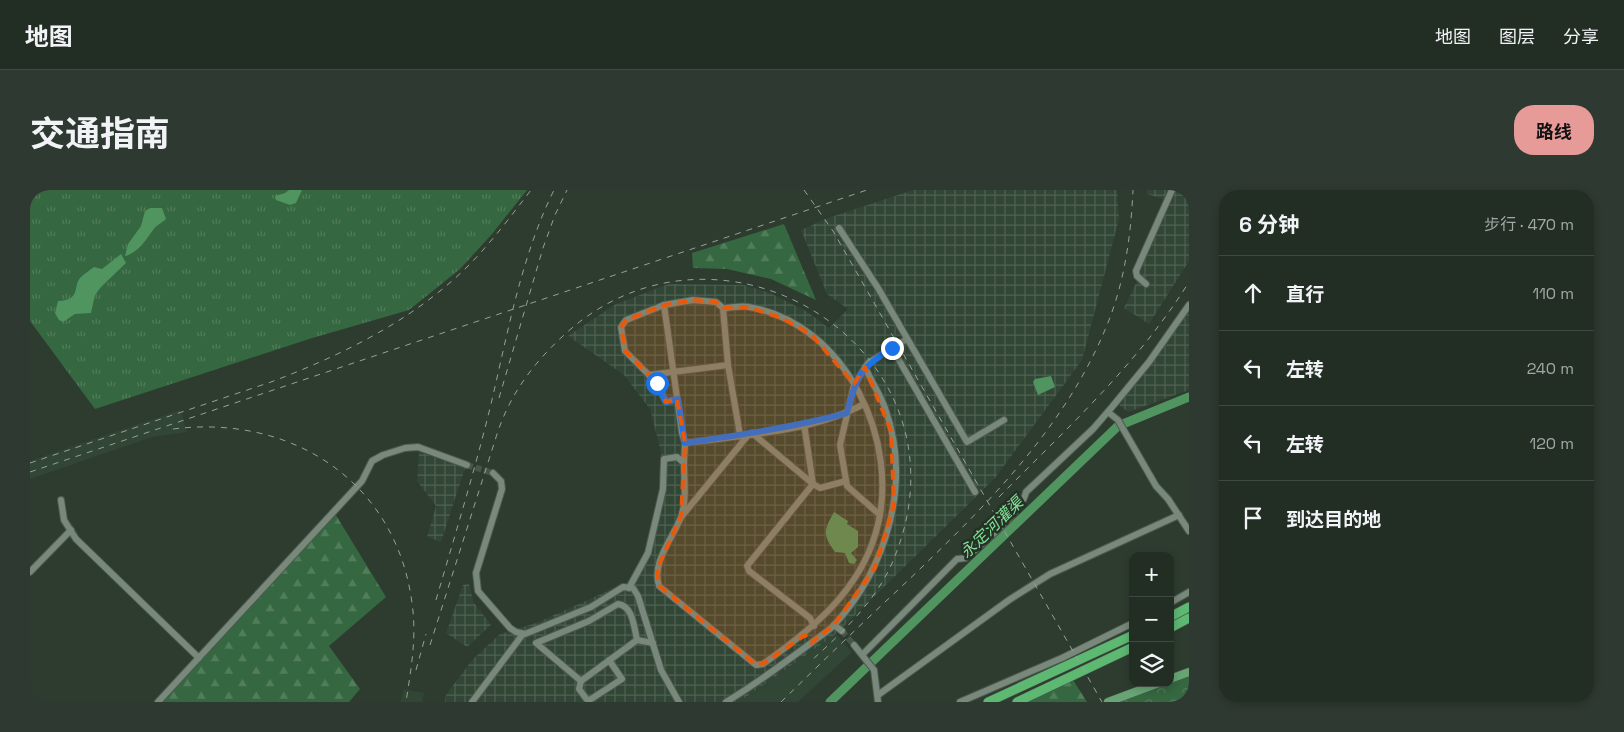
<!DOCTYPE html>
<html lang="zh">
<meta charset="utf-8">
<style>
:root{--surface:#222d24;--page:#2e3931;--text:#f1f3f6;--muted:#a2a8a6;--line:#3f4941;--accent:#e69b98}
body{margin:0;font-family:"Space Grotesk","Noto Sans SC",sans-serif;background:var(--page);color:var(--text)}
.controls{position:absolute;right:15px;bottom:15px;display:grid;overflow:hidden;border-radius:10px;box-shadow:0 2px 8px #0003}
.controls button{width:45px;height:45px;display:grid;place-items:center;padding:0;border:0;border-bottom:1px solid var(--line);background:var(--surface);color:var(--text);font:25px sans-serif}
.stop{position:absolute;width:15px;height:15px;margin:-11px;border:4px solid #1a73e8;border-radius:50%;background:#fff}
.stop.end{background:#1a73e8;border-color:#fff;box-shadow:0 1px 5px #0008}
.list{margin:0;padding:0;list-style:none}
h2{display:flex;justify-content:space-between;align-items:center;height:65px;margin:0;padding:0 20px;font-size:21px}
h2 small{font-size:16px;font-weight:400;color:var(--muted)}
.list li{display:grid;grid-template-columns:32px 1fr auto;gap:15px;align-items:center;box-sizing:border-box;height:75px;padding:0 20px;border-top:1px solid var(--line)}
.list b{display:block;font-size:19px;white-space:nowrap}
.list em{font-size:16px;font-style:normal;color:var(--muted)}
.icon{flex:none;width:28px;height:28px;fill:none;stroke:currentColor;stroke-width:2;stroke-linecap:round;stroke-linejoin:round}
.map{position:relative;flex:none;width:1159px;height:512px;overflow:hidden;border-radius:20px}
header{display:flex;align-items:center;gap:30px;box-sizing:border-box;height:70px;padding:0 25px;background:var(--surface);border-bottom:1px solid var(--line)}
header strong{font-size:24px}
nav{display:flex;gap:28px;margin-inline-start:auto;font-size:18px}
.intro{display:flex;align-items:center;justify-content:space-between;box-sizing:border-box;height:120px;padding:0 30px}
h1{margin:0;font-size:35px}
.button{padding:12px 22px;border-radius:20px;background:var(--accent);color:#111;font-size:18px;font-weight:700}
main{display:flex;gap:30px;padding:0 30px}
aside{flex:1;background:var(--surface);border-radius:20px;box-shadow:0 2px 8px #0003}
.map>svg:first-child{display:block}
.built{fill:#324635}
.industrial{fill:url(#industrial-grid)}
.grass{fill:url(#grass-tufts)}
.forest{fill:url(#forest-firs)}
.park{fill:url(#park-crowns)}
.water{fill:#50945f}
.lines{fill:none;stroke-linecap:round;stroke-linejoin:round}
.river{stroke:#50945f;stroke-width:9}
.minor-tunnel{stroke:#48554a;stroke-width:6;stroke-dasharray:6 3;stroke-linecap:butt}
.minor-casing{stroke:#4d594f;stroke-width:8}
.major-casing{stroke:#4d594f;stroke-width:9}
.highway-casing{stroke:#4d594f;stroke-width:10}
.minor{stroke:#78887a;stroke-width:6}
.major{stroke:#68a575;stroke-width:8}
.highway{stroke:#5db972;stroke-width:9}
.rail{stroke:#96a197;stroke-width:1;stroke-dasharray:6 6;stroke-linecap:butt}
.route{stroke:#1a73e8;stroke-width:6}
.marked{fill:#e8590c;fill-opacity:0.2;stroke:#e8590c;stroke-width:4;stroke-dasharray:10 6;stroke-linejoin:round}
.labels{text-anchor:middle;stroke-width:5;stroke-linejoin:round;paint-order:stroke}
.water-label{font-size:16px;font-style:italic;fill:#83e096;stroke:#243226}
</style>
<header>
<strong>地图</strong>
<nav><a>地图</a><a>图层</a><a>分享</a></nav>
</header>
<div class="intro"><h1>交通指南</h1><a class="button">路线</a></div>
<main>
<div class="map">
<svg width="1159" height="512" viewBox="0 0 1159 512">
<defs>
<pattern id="industrial-grid" width="8" height="8" patternUnits="userSpaceOnUse" patternTransform="scale(1.25)"><rect width="8" height="8" fill="#324635"/><path d="M0 4h8M4 0v8" fill="none" stroke="#4f6152"/></pattern>
<pattern id="grass-tufts" width="24" height="20" patternUnits="userSpaceOnUse" patternTransform="scale(1.25)"><rect width="24" height="20" fill="#356740"/><path d="M3 7l-1-3M5 7V3M7 7l1-3M15 17l-1-3M17 17v-4M19 17l1-3" fill="none" stroke="#527d5b"/></pattern>
<pattern id="forest-firs" width="22" height="20" patternUnits="userSpaceOnUse" patternTransform="scale(1.25)"><rect width="22" height="20" fill="#356740"/><path d="M5 1l3.5 6h-7zM16 11l3.5 6h-7z" fill="#527d5b"/></pattern>
<pattern id="park-crowns" width="20" height="18" patternUnits="userSpaceOnUse" patternTransform="scale(1.25)"><rect width="20" height="18" fill="#356740"/><path d="M2 6a3 3 0 1 1 6 0M12 15a3 3 0 1 1 6 0" fill="none" stroke="#527d5b"/></pattern>
</defs>
<rect width="100%" height="100%" fill="#2e3c30"/>
<g class="built">
<polygon points="150,220 157,242 122,247 0,289 0,271"/>
<polygon points="806,444 822,462 768,512 709,512"/>
<polygon points="374,499 394,503 392,512 370,512"/>
</g>
<g class="industrial">
<polygon points="883,0 1087,0 1089,29 1052,170 965,288 806,444 709,512 415,512 416,505 442,470 470,444 506,433 598,392 618,358 632,295 631,262 620,219 594,185 538,146 586,114 639,94 714,95 740,103 776,121 799,138 818,119 797,104 771,40 798,28"/>
<polygon points="1117,0 1139,0 1136,10 1117,4"/>
<polygon points="1144,0 1151,0 1159,4 1159,71 1119,134 1094,118 1110,85 1108,80"/>
<polygon points="1159,119 1159,200 1098,222 1089,215"/>
<polygon points="389,262 435,278 411,352 397,347 406,316 387,291"/>
<polygon points="439,394 444,413 461,435 437,457 416,443 433,395"/>
</g>
<polygon class="grass" points="0,0 497,0 462,44 430,79 379,120 279,149 65,219 0,131"/>
<g class="forest">
<polygon points="754,34 786,110 741,89 697,79 663,78 662,63"/>
<polygon points="304,322 356,407 299,456 330,499 319,512 126,512"/>
<polygon points="1043,490 1057,512 995,512"/>
</g>
<polygon class="park" points="1159,485 1159,512 1086,512"/>
<g class="water">
<polygon points="259,0 272,0 266,13 260,15 246,10 245,6 255,3"/>
<path d="M120 18H132L136 29C132 33 125 36 123 40 116 50 108 63 95 66L98 54 111 36 115 21Z"/>
<path d="M91 64 96 73 71 97 65 105 61 123 45 124 33 132 29 130 25 123 28 111C52 110 42 96 51 87 55 83 60 80 64 77L72 79Z"/>
<polygon points="1021,186 1025,197 1008,205 1003,192 1005,189"/>
<path d="M804 322 818 331 817 334 828 341V357L821 363 827 370 824 374 819 373 815 363 805 362C792 344 794 340 804 322Z"/>
</g>
<g class="lines">
<polyline class="river" points="800,512 1088,236 1159,207"/>
<g class="minor-tunnel">
<polyline points="437,275 463,283"/>
<polyline points="812,441 824,455"/>
</g>
<defs>
<g id="minor">
<polyline points="1158,0 1159,0"/>
<polyline points="809,38 848,98 937,252 974,230"/>
<polyline points="1116,94 1107,86 1106,81 1142,0"/>
<polyline points="634,115 596,130 591,137 595,161 627,193 636,212 647,209"/>
<polyline points="693,118 698,175 710,245"/>
<polyline points="862,158 945,302"/>
<polyline points="619,185 698,175"/>
<polyline points="1078,222 1088,230 1126,296 1138,309 1159,341"/>
<polyline points="774,234 783,294 790,298 816,291"/>
<polyline points="722,243 783,294 717,376 719,381 780,428 784,436"/>
<path d="M654 272 655 253C714 245 782 242 834 214"/>
<polyline points="463,283 471,291 472,299 446,383 448,401 480,438 486,442 495,444 561,417 593,397 603,398 608,406 631,480 649,512"/>
<polyline points="31,310 34,330 46,349 169,468"/>
<polyline points="850,325 817,296 810,255 824,195 838,173 877,149"/>
<polyline points="652,326 719,244"/>
<polyline points="0,382 41,340"/>
<path d="M599 398 618 363 633 299 634 269 647 267 654 273C654 290 657 310 651 327 643 348 621 373 629 396L726 475 733 474C781 440 829 402 846 342 872 253 816 133 719 117 711 115 701 118 693 118L686 112 663 110 634 115 652 243 655 253"/>
<polyline points="1140,413 1159,402"/>
<polyline points="804,435 812,441"/>
<polyline points="824,455 844,480 848,512"/>
<path d="M833 464 927 369 936 368C952 353 992 323 996 302L1063 239 1082 217 1119 172 1159 115"/>
<polyline points="579,470 592,489 558,511 549,499 551,491 607,450 623,453"/>
<path d="M551 491 506 453 559 431 588 414C603 416 604 437 607 450"/>
<polyline points="848,505 979,410 1020,384 1149,325"/>
<polyline points="128,512 332,291 342,271 353,265 375,258 388,257 437,275"/>
<polyline points="442,512 493,444"/>
<path d="M696 512C726 494 753 474 781 453 788 447 798 442 805 434 857 377 882 293 855 218 850 204 841 191 835 177"/>
<polyline points="930,512 1032,468 1103,433"/>
</g>
<g id="major">
<polyline points="1140,489 1159,482"/>
<polyline points="1078,512 1129,493"/>
</g>
<g id="highway">
<polyline points="1140,427 1159,417"/>
<polyline points="1140,438 1159,428"/>
<polyline points="958,512 1103,445"/>
<polyline points="987,512 1103,457"/>
</g>
</defs>
<use href="#minor" class="minor-casing"/>
<use href="#major" class="major-casing"/>
<use href="#highway" class="highway-casing"/>
<use href="#minor" class="minor"/>
<use href="#major" class="major"/>
<use href="#highway" class="highway"/>
<g class="rail">
<polyline points="774,0 803,41 1072,512"/>
<polyline points="469,208 513,58 525,25 537,0"/>
<path d="M143 239C261 224 366 291 382 413 387 447 381 479 376 512"/>
<path d="M0 273 241 192C312 165 382 131 437 77 461 53 481 26 501 0"/>
<polyline points="0,282 837,0"/>
<path d="M969 307C1037 238 1107 175 1159 92"/>
<path d="M406 410C425 345 445 280 461 214 478 142 491 67 524 0"/>
<path d="M400 455 468 241C482 201 504 173 534 145 691 0 947 161 865 366 849 408 814 441 782 470"/>
<polyline points="386,480 396,444"/>
<path d="M751 512C790 474 829 436 869 399 951 321 1037 238 1079 130 1095 89 1101 44 1103 0"/>
</g>
</g>
<g class="lines">
<path class="route" d="M627 193 636 212 648 209 655 253C710 245 764 237 817 223 826 187 830 178 862 158"/>
</g>
<path class="marked" d="M663 110 686 112 693 118 718 117 752 128 782 145 824 194 835 177 861 241 864 315 845 378 804 435 781 453 775 445 733 474 726 475 629 396 627 379 651 326 655 253 647 209 636 212 627 193 595 161 591 137 596 130 634 115Z"/>
<g class="labels">
<g class="water-label">
<text transform="translate(961 337) rotate(-44)" y="6">永定河灌渠</text>
</g>
</g>
</svg>
<div class="controls">
<button>+</button>
<button>−</button>
<button><svg class="icon" aria-label="layers" viewBox="0 0 24 24"><path d="M12 4l9 5-9 5-9-5zM3 14l9 5 9-5"/></svg></button>
</div>
<div class="stop" style="left:627px;top:193px"></div>
<div class="stop end" style="left:862px;top:158px"></div>
</div>
<aside>
<h2>6 分钟<small>步行 · 470 m</small></h2>
<ul class="list">
<li><svg class="icon" aria-label="ahead" viewBox="0 0 24 24"><path d="M12 20V5M6 11l6-6 6 6"/></svg><div><b>直行</b></div><em>110 m</em></li>
<li><svg class="icon" aria-label="left" viewBox="0 0 24 24"><path d="M17 20v-9H6M10 6l-5 5 5 5"/></svg><div><b>左转</b></div><em>240 m</em></li>
<li><svg class="icon" aria-label="left" viewBox="0 0 24 24"><path d="M17 20v-9H6M10 6l-5 5 5 5"/></svg><div><b>左转</b></div><em>120 m</em></li>
<li><svg class="icon" aria-label="arrive" viewBox="0 0 24 24"><path d="M6 21V4h12l-3 4 3 4H6"/></svg><div><b>到达目的地</b></div></li>
</ul>
</aside>
</main>
